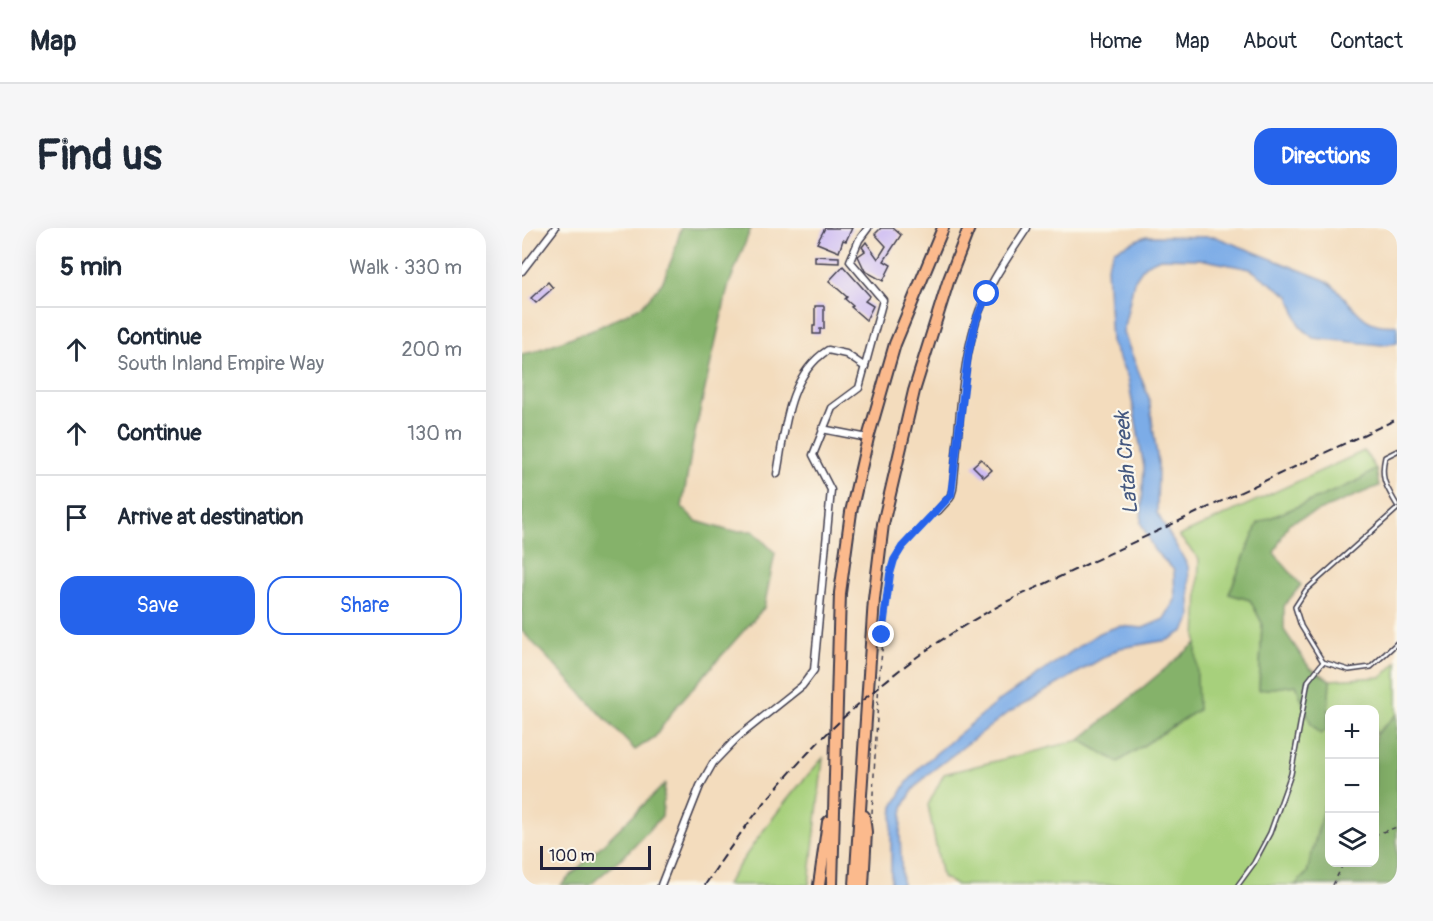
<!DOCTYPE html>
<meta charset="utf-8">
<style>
:root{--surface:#fff;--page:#f6f6f7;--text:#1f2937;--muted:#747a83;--line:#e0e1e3;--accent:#2563eb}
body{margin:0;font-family:Pangolin,sans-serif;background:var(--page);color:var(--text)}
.controls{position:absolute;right:18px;bottom:18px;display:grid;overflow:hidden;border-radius:12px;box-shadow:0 6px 24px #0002}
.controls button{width:54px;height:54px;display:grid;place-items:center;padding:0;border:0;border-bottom:2px solid var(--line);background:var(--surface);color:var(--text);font:30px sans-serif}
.scale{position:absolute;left:18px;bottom:15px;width:111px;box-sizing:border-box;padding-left:6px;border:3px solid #22223b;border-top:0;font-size:16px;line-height:21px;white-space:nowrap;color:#22223b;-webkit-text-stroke:4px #fbf7ec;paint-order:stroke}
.stop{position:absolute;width:18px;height:18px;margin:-14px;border:4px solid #2563eb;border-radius:50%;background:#fff}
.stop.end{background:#2563eb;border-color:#fff;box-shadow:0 2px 6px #0008}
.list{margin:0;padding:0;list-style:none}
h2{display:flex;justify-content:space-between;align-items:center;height:78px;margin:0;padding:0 24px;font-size:26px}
h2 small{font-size:20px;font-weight:400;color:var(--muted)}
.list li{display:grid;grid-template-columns:39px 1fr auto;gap:18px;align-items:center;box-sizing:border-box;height:84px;padding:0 24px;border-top:2px solid var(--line)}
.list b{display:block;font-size:22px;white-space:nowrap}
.list p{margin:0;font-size:20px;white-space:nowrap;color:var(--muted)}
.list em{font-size:20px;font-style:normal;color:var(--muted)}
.actions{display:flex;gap:12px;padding:18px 24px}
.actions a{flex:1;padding:14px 0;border:2px solid var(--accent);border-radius:18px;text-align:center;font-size:21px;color:var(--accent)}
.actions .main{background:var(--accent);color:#fff}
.icon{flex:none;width:33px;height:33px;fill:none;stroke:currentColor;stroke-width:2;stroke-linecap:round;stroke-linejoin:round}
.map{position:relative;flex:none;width:875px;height:657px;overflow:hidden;border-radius:18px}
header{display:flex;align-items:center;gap:36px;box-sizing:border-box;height:84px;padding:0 30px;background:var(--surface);border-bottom:2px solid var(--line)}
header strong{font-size:28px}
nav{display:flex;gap:33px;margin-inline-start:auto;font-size:21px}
.intro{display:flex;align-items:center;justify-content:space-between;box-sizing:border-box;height:144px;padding:0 36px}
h1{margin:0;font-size:42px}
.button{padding:15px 27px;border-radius:18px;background:var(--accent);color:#fff;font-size:21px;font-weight:700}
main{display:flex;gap:36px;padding:0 36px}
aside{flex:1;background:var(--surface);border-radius:18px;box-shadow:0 6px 24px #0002}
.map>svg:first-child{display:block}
.green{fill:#a7d07b;stroke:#64795b;stroke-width:1.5}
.forest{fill:#85b26b;stroke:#546a53;stroke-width:1.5}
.water{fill:#7cace7;stroke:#4f6791;stroke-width:1.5}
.building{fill:#c6b2f4}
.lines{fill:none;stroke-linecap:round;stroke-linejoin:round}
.service-casing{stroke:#413e4e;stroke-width:6}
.minor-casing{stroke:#413e4e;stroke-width:9}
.trunk-casing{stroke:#413e4e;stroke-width:14}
.path{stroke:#413e4e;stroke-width:1.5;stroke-dasharray:4.5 4.5;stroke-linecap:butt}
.service{stroke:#fff;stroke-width:3}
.minor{stroke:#fff;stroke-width:6}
.trunk{stroke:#fbba8d;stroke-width:10}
.rail{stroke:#22223b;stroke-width:2;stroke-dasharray:9 4.5;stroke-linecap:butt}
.route{stroke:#2563eb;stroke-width:8}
.labels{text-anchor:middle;stroke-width:4.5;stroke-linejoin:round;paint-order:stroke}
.water-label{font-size:21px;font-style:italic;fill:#465980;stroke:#fbf7ec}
</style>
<header>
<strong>Map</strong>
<nav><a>Home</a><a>Map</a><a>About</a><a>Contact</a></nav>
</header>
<div class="intro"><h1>Find us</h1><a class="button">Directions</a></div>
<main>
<aside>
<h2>5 min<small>Walk · 330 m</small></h2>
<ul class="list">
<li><svg class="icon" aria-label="ahead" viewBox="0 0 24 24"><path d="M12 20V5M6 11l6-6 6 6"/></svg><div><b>Continue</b><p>South Inland Empire Way</p></div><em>200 m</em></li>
<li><svg class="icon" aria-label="ahead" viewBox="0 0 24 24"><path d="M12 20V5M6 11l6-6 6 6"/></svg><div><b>Continue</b></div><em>130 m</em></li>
<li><svg class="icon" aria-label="arrive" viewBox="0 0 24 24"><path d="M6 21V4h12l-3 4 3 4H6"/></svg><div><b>Arrive at destination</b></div></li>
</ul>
<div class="actions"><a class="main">Save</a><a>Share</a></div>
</aside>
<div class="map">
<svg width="875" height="657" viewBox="0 0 875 657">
<rect width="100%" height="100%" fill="#fbf7ec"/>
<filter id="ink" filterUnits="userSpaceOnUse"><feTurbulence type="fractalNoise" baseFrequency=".0167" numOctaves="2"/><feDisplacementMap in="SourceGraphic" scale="12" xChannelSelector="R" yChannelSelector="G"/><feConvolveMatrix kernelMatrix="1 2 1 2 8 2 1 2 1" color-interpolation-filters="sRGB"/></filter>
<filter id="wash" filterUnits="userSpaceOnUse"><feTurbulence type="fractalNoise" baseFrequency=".008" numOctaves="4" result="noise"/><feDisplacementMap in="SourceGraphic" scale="24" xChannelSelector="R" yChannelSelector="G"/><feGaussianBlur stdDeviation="1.35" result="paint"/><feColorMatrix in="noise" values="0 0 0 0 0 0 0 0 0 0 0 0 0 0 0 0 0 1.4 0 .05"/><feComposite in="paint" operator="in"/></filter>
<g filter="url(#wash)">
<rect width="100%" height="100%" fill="#f3dcbd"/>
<g class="green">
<polygon points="842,223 854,241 834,254 736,295 707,366 728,372 740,395 737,462 774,457 789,496 805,501 808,452 860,449 875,434 875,486 853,507 852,482 808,482 807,559 785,645 773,657 434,657 420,649 406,577 422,546 558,512 596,534 675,482 674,415 677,331 657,308"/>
<path d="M301 530 287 657H204C233 612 265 569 301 530Z"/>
</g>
<g class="forest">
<polygon points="159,0 229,0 206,59 171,214 160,279 174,293 208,303 231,303 253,325 242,380 153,480 133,509 113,522 0,403 0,126 11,124 79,98 120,78 140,55 151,28"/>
<polygon points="854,241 857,258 767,295 752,325 779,357 762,378 762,402 787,439 808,452 805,501 799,506 789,496 774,457 737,462 740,395 728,372 707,366 736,295 834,254"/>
<polygon points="674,415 676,482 596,534 558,512"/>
<polygon points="875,486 875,657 773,657 785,645 807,559 808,634 852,634 853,507"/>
<polygon points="143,556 140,588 103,627 68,657 39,657"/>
</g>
<path class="water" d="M624 8 694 9 803 52C832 70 834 102 875 97V115L860 117 791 110 778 98 767 68 728 41 678 31 638 30 623 37 612 53 601 104 627 170 636 235 635 285 666 338 669 389 662 403 646 412 598 420 484 486 406 546 391 562 381 579 378 604 380 657H369V604L371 579 384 556 399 538 474 475 577 405 597 398 621 400 642 391 653 372 652 342 632 322 619 295 622 239 606 150 589 114 585 38 592 22Z"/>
<g id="blocks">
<g class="building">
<polygon points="303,0 330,0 324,13 321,12 317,24 295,15"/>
<polygon points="359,0 371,0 379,7 362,33 369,37 361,53 343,43 336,28 343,23 340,19 344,14 356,31 364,18 353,6"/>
<polygon points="293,28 317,29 317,35 293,34"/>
<polygon points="321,38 348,68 343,73 351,78 344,92 329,79 331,78 323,71 325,69 307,53"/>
<polygon points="26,54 31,60 14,75 9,70"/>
<polygon points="293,78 302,78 302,101 298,101 298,106 291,106 291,98 293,98"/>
<polygon points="459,231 470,242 462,249 451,238"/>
</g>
</g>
</g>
<g filter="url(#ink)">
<use href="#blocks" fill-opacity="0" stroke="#413e4e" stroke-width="1.5"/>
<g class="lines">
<defs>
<g id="service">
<path d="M875 223 863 229C858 251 864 258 875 277"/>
<polyline points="875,281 784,362 773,379 779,398 801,434 827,442 849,439 875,415"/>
<polyline points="716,657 732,635 748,605 769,546 786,453 801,434"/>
</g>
<g id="minor">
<polyline points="0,43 33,0"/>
<polyline points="300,201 346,210"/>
<path d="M255 246C263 203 265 148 306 122L324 126 343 139"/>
<path d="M416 283 428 270 431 261C437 207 438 144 454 93 464 59 486 29 505 0"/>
<polyline points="139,657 178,558 191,535 216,509 280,458 292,442 309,262 291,227 310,180 337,160 361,72 328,33 337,12 346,0"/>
</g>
<g id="trunk">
<polyline points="297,657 306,594"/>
<polyline points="310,657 318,365 329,284 346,210 373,116 421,0"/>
<polyline points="333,657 352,371 361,296 392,163 426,54 447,0"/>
<polyline points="341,657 344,604 342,588"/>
</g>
</defs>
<use href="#service" class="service-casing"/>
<use href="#minor" class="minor-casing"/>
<use href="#trunk" class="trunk-casing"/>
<g class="path">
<polyline points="350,585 357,452 368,346 377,324 411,288"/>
<polyline points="852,607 875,599"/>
<polyline points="811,657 822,634"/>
</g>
<use href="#service" class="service"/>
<use href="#minor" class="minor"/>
<use href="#trunk" class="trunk"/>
<path class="rail" d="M183 657C260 538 360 438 486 373L875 191"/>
</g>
</g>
<g class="lines" filter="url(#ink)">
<polyline class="route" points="360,407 368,346 372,332 380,319 429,267 446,127 454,92 465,66"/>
</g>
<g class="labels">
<g class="water-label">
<text transform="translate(604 235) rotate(-95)" y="7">Latah Creek</text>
</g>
</g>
</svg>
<div class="controls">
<button>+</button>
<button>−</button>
<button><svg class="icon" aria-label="layers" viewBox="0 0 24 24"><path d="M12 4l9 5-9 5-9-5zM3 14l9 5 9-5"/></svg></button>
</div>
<div class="scale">100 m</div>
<div class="stop" style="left:465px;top:66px"></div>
<div class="stop end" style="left:360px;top:407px"></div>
</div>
</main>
